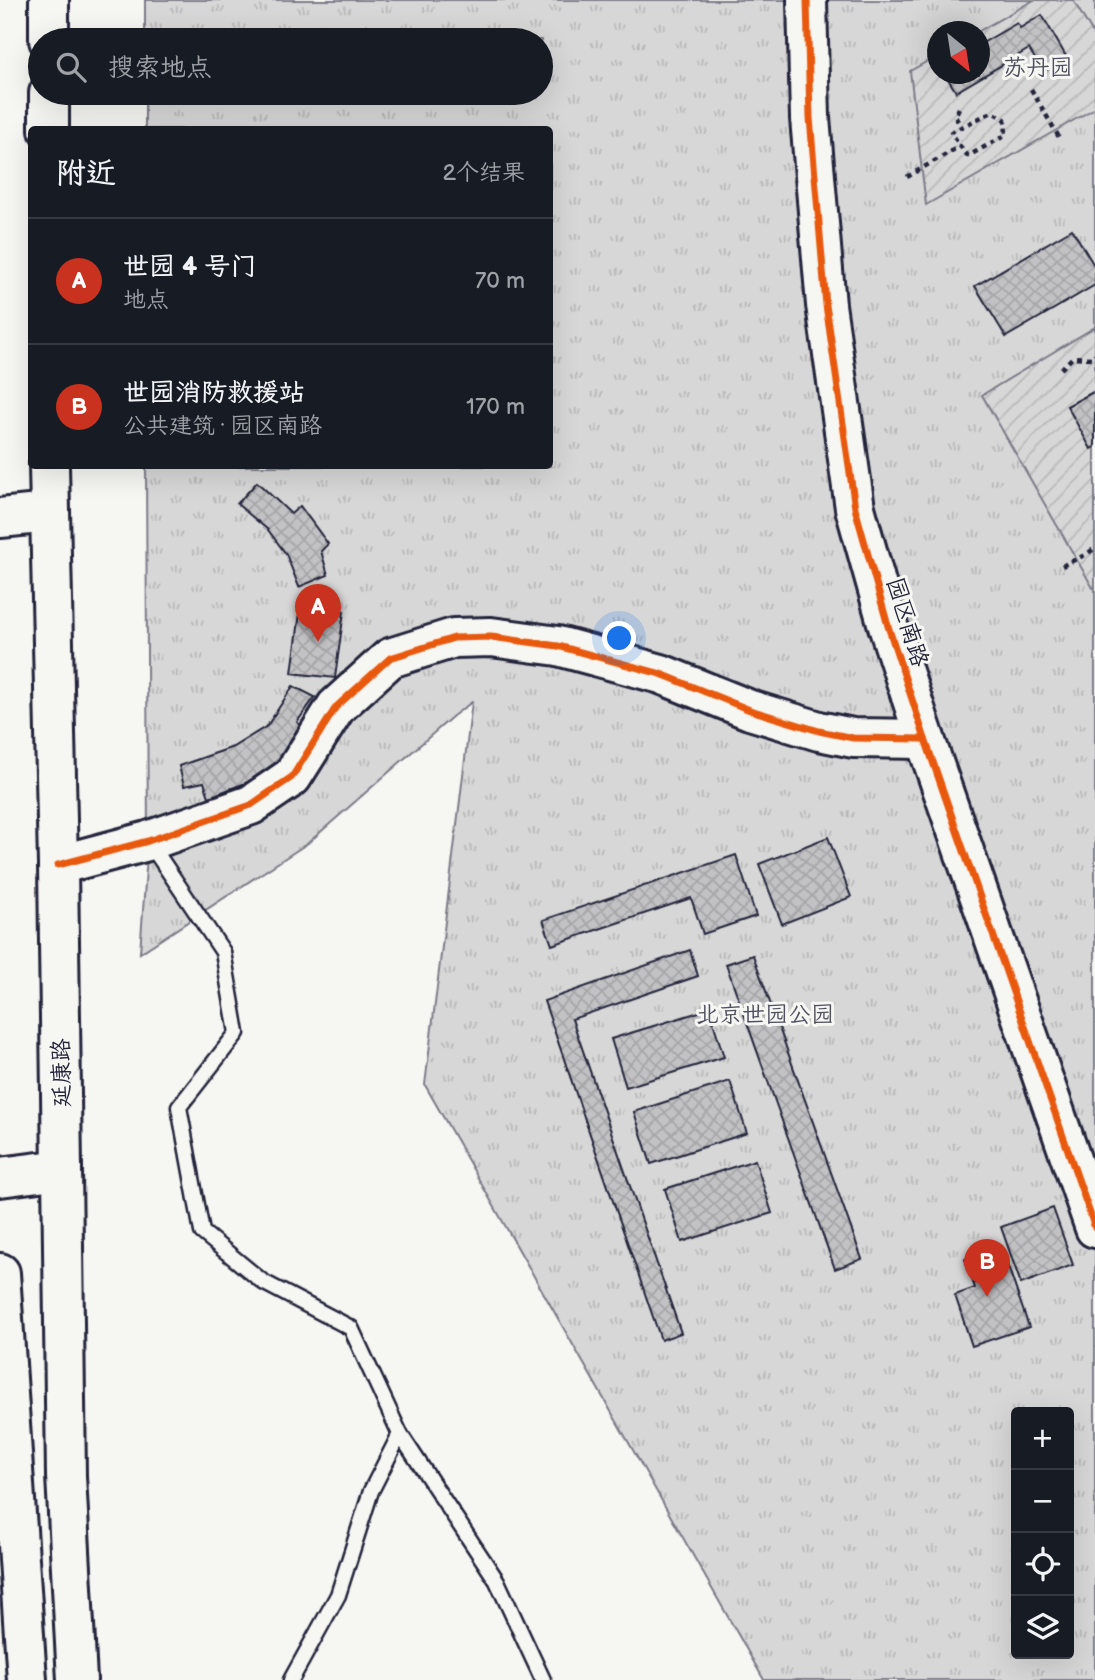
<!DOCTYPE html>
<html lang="zh">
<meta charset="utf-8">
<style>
:root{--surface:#171b24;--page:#242831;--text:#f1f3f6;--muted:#9ea1a6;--line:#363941;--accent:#c8321e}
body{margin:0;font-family:"Balsamiq Sans","LXGW WenKai TC",sans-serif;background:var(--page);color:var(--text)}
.controls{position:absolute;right:21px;bottom:21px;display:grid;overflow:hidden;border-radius:7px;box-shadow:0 7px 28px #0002}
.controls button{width:63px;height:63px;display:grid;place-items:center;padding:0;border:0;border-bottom:2px solid var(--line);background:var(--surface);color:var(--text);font:35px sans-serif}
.compass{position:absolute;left:927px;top:21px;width:63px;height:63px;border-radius:50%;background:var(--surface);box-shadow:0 7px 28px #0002;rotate:150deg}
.you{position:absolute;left:620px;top:639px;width:24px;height:24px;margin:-18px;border:5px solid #fff;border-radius:50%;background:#1a73e8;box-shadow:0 0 0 10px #1a73e833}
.badge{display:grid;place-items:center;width:46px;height:46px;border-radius:50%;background:var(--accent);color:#fff;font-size:23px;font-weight:700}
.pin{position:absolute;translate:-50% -58px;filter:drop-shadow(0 2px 4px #0008)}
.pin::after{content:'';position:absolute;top:37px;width:24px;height:21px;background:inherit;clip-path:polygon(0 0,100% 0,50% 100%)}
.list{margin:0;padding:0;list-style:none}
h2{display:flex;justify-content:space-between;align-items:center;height:91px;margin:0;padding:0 28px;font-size:30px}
h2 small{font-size:23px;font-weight:400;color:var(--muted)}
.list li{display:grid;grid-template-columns:46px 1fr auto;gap:21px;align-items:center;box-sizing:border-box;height:126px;padding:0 28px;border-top:2px solid var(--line)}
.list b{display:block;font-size:26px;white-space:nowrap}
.list p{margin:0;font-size:23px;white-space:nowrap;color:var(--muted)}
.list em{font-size:23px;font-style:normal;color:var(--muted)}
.icon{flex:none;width:38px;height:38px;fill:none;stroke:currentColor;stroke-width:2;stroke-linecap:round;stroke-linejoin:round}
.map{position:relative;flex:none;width:1095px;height:1680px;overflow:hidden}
.search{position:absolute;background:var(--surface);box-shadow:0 7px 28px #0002;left:28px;top:28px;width:525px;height:77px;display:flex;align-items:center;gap:18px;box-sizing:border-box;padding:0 24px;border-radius:38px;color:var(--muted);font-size:26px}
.panel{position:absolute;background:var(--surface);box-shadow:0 7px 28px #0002;left:28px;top:126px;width:525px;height:343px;border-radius:7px}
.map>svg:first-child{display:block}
.park{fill:url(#park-tufts);stroke:#7c7c89;stroke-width:2;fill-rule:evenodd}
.garden{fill:url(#garden-furrows);stroke:#7c7c89;stroke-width:2}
.building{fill:url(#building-cross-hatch);stroke:#22223b;stroke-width:2}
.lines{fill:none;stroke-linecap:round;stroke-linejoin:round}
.lane-casing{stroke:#22223b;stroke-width:19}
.secondary-casing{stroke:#22223b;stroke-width:44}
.primary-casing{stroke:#22223b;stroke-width:44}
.path{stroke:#22223b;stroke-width:4.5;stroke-dasharray:5 5;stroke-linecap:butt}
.lane{stroke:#f6f6f2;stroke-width:14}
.secondary{stroke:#f6f6f2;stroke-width:38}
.primary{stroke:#f6f6f2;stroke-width:38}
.cycleway-casing{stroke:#f6f6f2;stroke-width:11}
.cycleway{stroke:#e8590c;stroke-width:7}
.labels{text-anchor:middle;stroke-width:6;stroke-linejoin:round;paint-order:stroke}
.park-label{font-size:23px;fill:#4f4f62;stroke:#f6f6f2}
.street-label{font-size:23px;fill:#22223b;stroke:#f6f6f2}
</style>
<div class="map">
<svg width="1095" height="1680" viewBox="0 0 1095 1680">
<defs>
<pattern id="park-tufts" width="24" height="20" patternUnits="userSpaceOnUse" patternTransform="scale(1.75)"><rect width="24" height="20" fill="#d7d7d7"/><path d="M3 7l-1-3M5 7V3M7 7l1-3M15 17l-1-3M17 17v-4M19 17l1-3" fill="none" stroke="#b8b8b9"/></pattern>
<pattern id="garden-furrows" width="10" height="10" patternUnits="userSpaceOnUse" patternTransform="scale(1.75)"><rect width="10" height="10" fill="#d7d7d7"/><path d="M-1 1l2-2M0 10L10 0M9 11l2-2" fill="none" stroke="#b8b8b9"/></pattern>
<pattern id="building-cross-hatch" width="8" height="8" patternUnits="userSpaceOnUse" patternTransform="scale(1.75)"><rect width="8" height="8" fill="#c2c2c4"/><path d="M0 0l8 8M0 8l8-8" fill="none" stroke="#a6a6a9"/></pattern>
</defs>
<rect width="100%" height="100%" fill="#f6f6f2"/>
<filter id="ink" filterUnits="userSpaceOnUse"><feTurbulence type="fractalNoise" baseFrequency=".0143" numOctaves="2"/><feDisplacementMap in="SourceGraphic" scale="14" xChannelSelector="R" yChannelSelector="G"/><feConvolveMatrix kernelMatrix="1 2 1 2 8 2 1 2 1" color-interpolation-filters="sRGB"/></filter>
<g filter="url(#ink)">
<path class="park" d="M145 0H1095V1680H764L425 1085 472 702 453 716 308 843 140 953 148 841 146 466H550V130L145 129V93H541V40H145ZM937 32H979V74H937ZM1016 1412H1069V1654H1016Z"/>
<g class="garden">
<polygon points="1034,0 1073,0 1095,37 1095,108 926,205 910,71 937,56 937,74 979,74 979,31"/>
<polygon points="1095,327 1095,587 1093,588 982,395"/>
</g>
<g class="building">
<polygon points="1042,15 1067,58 1043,72 1029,49 956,92 945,74 979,74 979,45 1017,23 1020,28"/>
<polygon points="1072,229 1095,267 1095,285 1006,337 975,286"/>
<polygon points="1095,391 1095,447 1091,449 1067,406"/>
<polygon points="257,482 291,514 300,506 328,544 321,551 328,575 299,587 286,554 268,530 237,504"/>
<polygon points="301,605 344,611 335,678 292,673"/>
<polygon points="293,686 315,697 297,722 306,731 281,759 248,782 209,797 204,782 184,786 179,766 233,747 267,726"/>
<polygon points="828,837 851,897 782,924 759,864"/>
<polygon points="736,855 756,916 703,934 691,898 552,945 543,920"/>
<polygon points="690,950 698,976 572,1019 681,1333 661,1340 544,1001"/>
<polygon points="753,955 862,1259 835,1269 726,964"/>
<polygon points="709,1009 724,1057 626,1087 611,1039"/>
<polygon points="730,1081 747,1133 651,1164 634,1112"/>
<polygon points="755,1160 772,1213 682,1242 665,1189"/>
<polygon points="1053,1208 1073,1265 1021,1284 1001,1227"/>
<polygon points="1001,1246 1029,1327 972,1346 955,1295 975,1288 965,1259"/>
</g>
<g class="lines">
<defs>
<g id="lane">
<polyline points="149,842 223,952 237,1033 179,1107 202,1232 263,1282 351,1328 400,1434 497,1581 543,1680"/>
<polyline points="291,1680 338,1595 371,1491 400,1434"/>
</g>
<g id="secondary">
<polyline points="807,0 810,118 826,305 855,508 888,626 925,739 1095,1228"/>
<polyline points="0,518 49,513"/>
<polyline points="58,865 148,841 251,805 292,777 336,707 390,658 454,638 491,637 558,646 661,674 750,710 819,731 853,738 925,739"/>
<polyline points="0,1177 62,1169"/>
</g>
<g id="primary">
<polyline points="49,40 49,0"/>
<polyline points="49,130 49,93"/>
<polyline points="49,466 58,865 66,1476 77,1680"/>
<polyline points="0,1273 27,1680"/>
</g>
</defs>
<use href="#lane" class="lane-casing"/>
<use href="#secondary" class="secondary-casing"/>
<use href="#primary" class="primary-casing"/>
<g class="path">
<polyline points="1031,89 1060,139"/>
<polyline points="959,108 955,116 961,127"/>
<polyline points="907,177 960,146 968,156 1006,135 1005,119 992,112 951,132 960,146"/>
<polyline points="1061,369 1073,357 1092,358 1095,354"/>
<polyline points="1062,566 1087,554 1095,548"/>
</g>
<use href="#lane" class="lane"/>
<use href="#secondary" class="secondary"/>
<use href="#primary" class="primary"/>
<defs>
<g id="cycleway">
<polyline points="807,0 810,118 826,305 855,508 888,626 925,739 1095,1228"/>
<polyline points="58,865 148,841 251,805 292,777 336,707 390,658 454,638 491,637 558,646 661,674 750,710 819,731 853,738 925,739"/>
</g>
</defs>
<use href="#cycleway" class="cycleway-casing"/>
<use href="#cycleway" class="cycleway"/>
</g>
</g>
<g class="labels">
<g class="park-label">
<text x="1038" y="75">苏丹园</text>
<text x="765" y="1022">北京世园公园</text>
</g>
<g class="street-label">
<text transform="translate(908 622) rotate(73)" y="8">园区南路</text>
<text transform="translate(61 1073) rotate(-91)" y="8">延康路</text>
</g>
</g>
</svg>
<div class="controls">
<button>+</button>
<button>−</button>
<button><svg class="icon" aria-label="locate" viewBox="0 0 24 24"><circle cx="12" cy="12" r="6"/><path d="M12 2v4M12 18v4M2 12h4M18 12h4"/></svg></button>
<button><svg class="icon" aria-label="layers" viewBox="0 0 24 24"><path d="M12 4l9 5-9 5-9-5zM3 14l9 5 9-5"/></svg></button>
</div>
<svg class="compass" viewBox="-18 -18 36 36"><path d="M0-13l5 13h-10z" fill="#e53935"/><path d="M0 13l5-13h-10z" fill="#9ea1a6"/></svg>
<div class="you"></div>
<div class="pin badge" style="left:318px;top:642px">A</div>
<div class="pin badge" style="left:987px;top:1297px">B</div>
<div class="search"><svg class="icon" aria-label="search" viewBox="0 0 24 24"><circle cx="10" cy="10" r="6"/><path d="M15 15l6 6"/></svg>搜索地点</div>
<section class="panel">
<h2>附近<small>2个结果</small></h2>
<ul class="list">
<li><span class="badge">A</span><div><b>世园 4 号门</b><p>地点</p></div><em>70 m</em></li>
<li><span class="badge">B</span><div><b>世园消防救援站</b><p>公共建筑 · 园区南路</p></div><em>170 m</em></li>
</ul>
</section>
</div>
